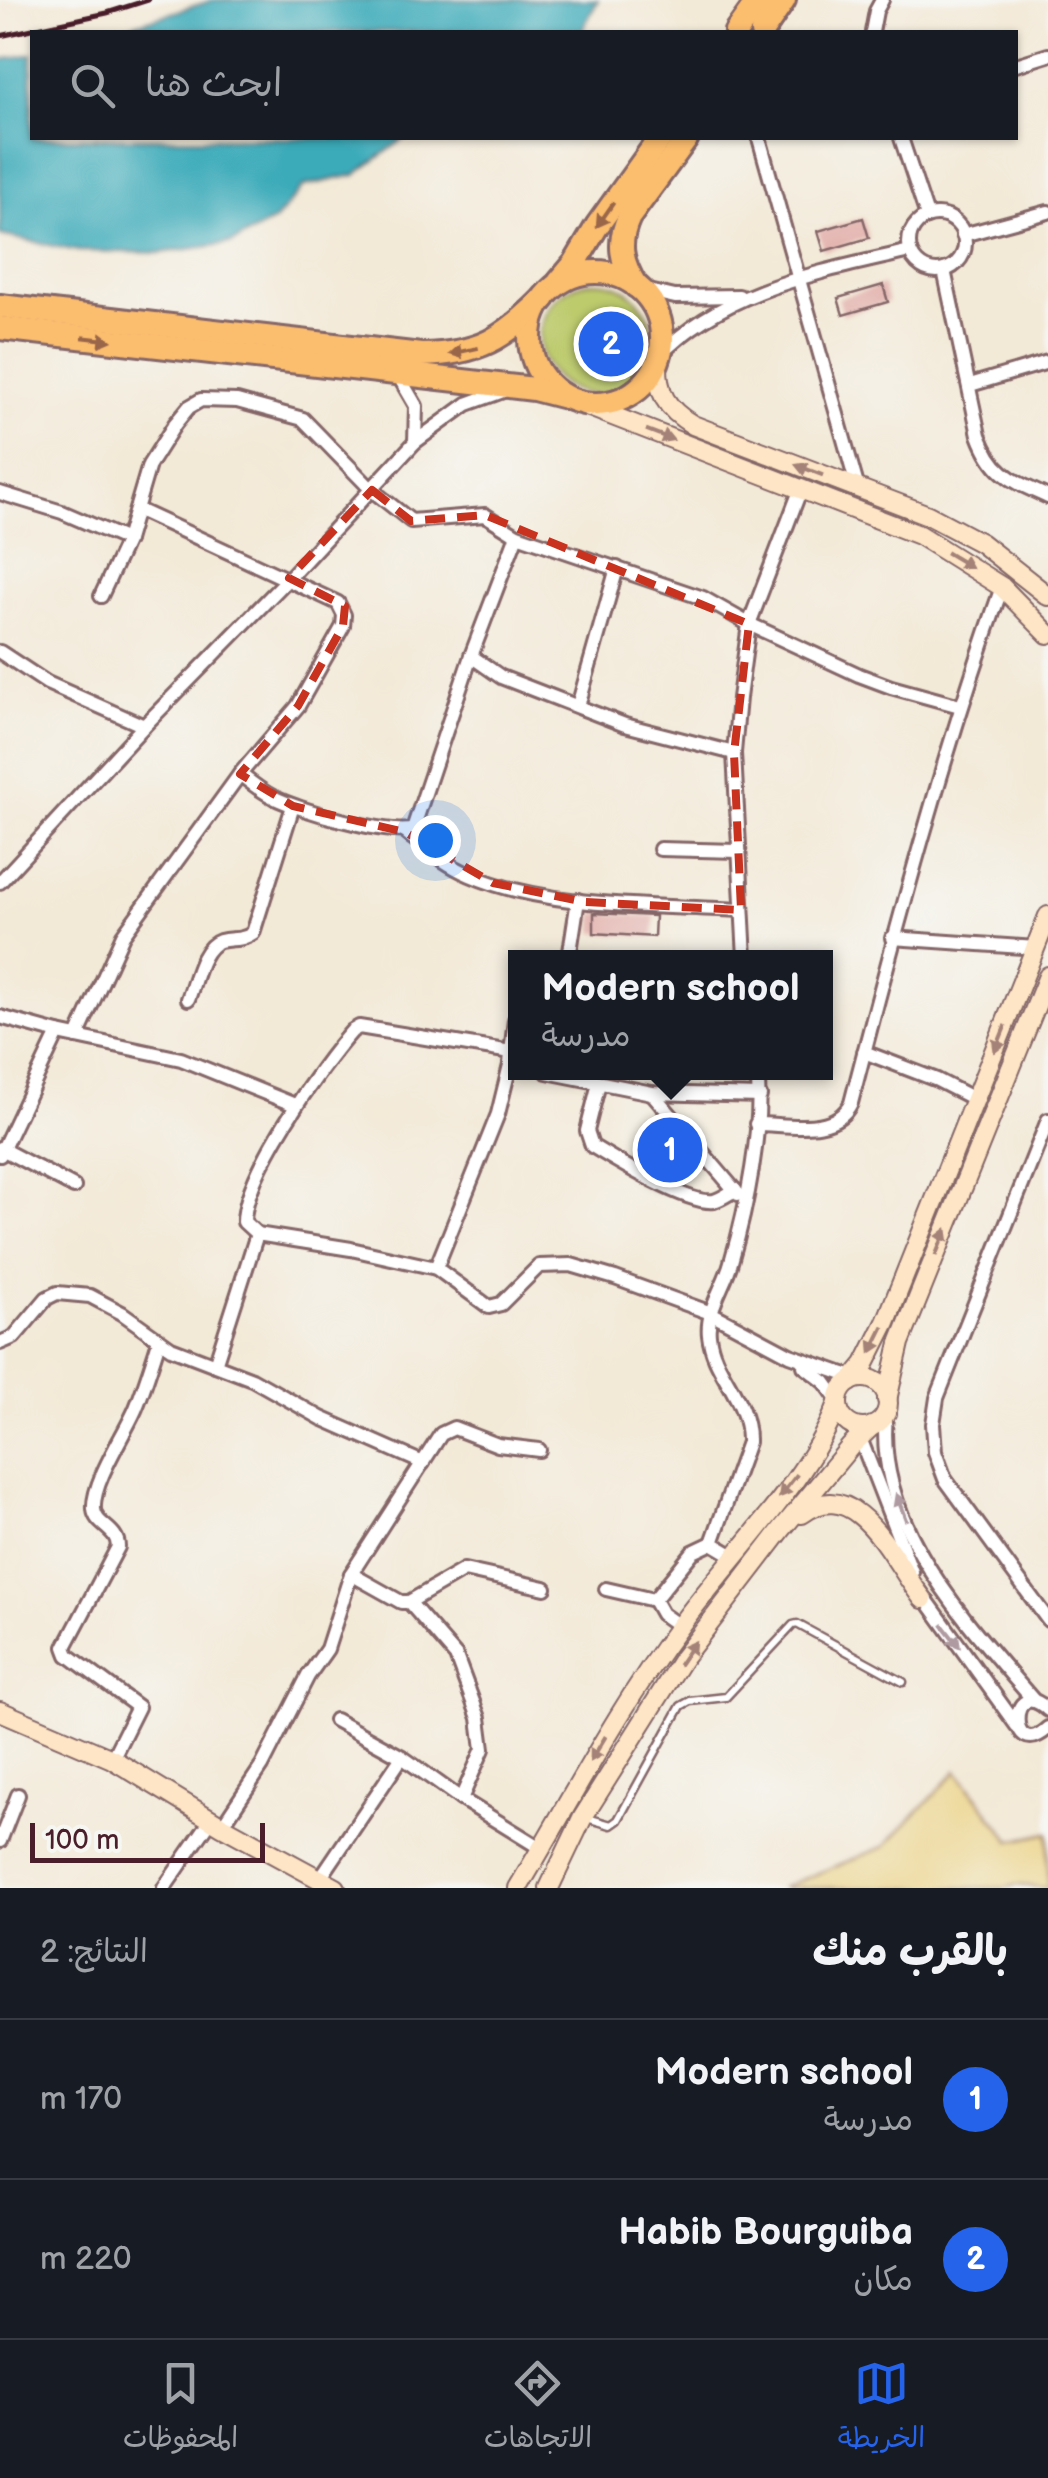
<!DOCTYPE html>
<html lang="ar">
<meta charset="utf-8">
<style>
:root{--surface:#171b24;--page:#20242c;--text:#f1f3f6;--muted:#9ea1a6;--line:#363941;--accent:#2563eb}
body{margin:0;font-family:"Balsamiq Sans","Playpen Sans Arabic",sans-serif;background:var(--page);color:var(--text);direction:rtl}
.scale{position:absolute;left:30px;bottom:25px;width:235px;box-sizing:border-box;padding-left:10px;border:5px solid #4a1f2b;border-top:0;font-size:28px;line-height:35px;white-space:nowrap;color:#4a1f2b;-webkit-text-stroke:8px #f6f6f2;paint-order:stroke}
.you{position:absolute;left:435px;top:840px;width:35px;height:35px;margin:-25px;border:8px solid #fff;border-radius:50%;background:#1a73e8;box-shadow:0 0 0 15px #1a73e833}
.badge{display:grid;place-items:center;width:65px;height:65px;border-radius:50%;background:var(--accent);color:#fff;font-size:32px;font-weight:700}
.pin{position:absolute;translate:-50% -50%;border:5px solid #fff;box-shadow:0 2px 10px #0006}
.popup{position:absolute;left:508px;top:950px;width:325px;height:130px;box-sizing:border-box;display:grid;place-content:center;border-radius:0px;background:var(--surface);filter:drop-shadow(0 2px 8px #0005);font-size:32px;white-space:nowrap;color:var(--muted)}
.popup b{font-size:38px;color:var(--text)}
.popup::after{content:'';position:absolute;left:50%;top:100%;margin-left:-20px;border:20px solid transparent;border-top-color:var(--surface)}
.list{margin:0;padding:0;list-style:none}
h2{display:flex;justify-content:space-between;align-items:center;height:130px;margin:0;padding:0 40px;font-size:42px}
h2 small{font-size:32px;font-weight:400;color:var(--muted)}
.list li{display:grid;grid-template-columns:65px 1fr auto;gap:30px;align-items:center;box-sizing:border-box;height:160px;padding:0 40px;border-top:2px solid var(--line)}
.list b{display:block;font-size:38px;white-space:nowrap}
.list p{margin:0;font-size:32px;white-space:nowrap;color:var(--muted)}
.list em{font-size:32px;font-style:normal;color:var(--muted)}
.icon{flex:none;width:55px;height:55px;fill:none;stroke:currentColor;stroke-width:2;stroke-linecap:round;stroke-linejoin:round}
.map{position:relative;flex:none;width:1048px;height:1888px;overflow:hidden;direction:ltr}
.search{position:absolute;background:var(--surface);box-shadow:0 2px 8px #0004;left:30px;right:30px;top:30px;height:110px;display:flex;align-items:center;gap:25px;box-sizing:border-box;padding:0 35px;border-radius:0px;color:var(--muted);font-size:38px}
.sheet{height:450px;background:var(--surface)}
nav{display:flex;justify-content:space-around;align-items:center;box-sizing:border-box;height:140px;border-top:2px solid var(--line);background:var(--surface);font-size:28px;color:var(--muted)}
nav a{display:grid;justify-items:center;gap:5px}
nav .on{color:var(--accent)}
.map>svg:first-child{display:block}
.green{fill:#bdcb6d;stroke:#84754c;stroke-width:2.5}
.sand{fill:#eeda9e;stroke:#9c7c64;stroke-width:2.5}
.water{fill:#3baab9;stroke:#426472;stroke-width:2.5}
.building{fill:#e2ada9}
.lines{fill:none;stroke-linecap:round;stroke-linejoin:round}
.lane-casing{stroke:#856667;stroke-width:11}
.street-casing{stroke:#856667;stroke-width:18}
.secondary-casing{stroke:#856667;stroke-width:22}
.highway-casing{stroke:#856667;stroke-width:28}
.lane{stroke:#fff;stroke-width:6}
.street{stroke:#fff;stroke-width:12}
.secondary{stroke:#fde5c5;stroke-width:18}
.highway{stroke:#fbbd6e;stroke-width:22}
.rail{stroke:#4a1f2b;stroke-width:5}
.oneway{fill:#9a6649}
.oneway2{fill:#a48278}
.oneway3{fill:#ae9aa0}
.marked{fill:none;stroke:#c8321e;stroke-width:8;stroke-dasharray:20 12;stroke-linejoin:round}
</style>
<div class="map">
<svg width="1048" height="1888" viewBox="0 0 1048 1888">
<rect width="100%" height="100%" fill="#f6f6f2"/>
<filter id="ink" filterUnits="userSpaceOnUse"><feTurbulence type="fractalNoise" baseFrequency=".01" numOctaves="2"/><feDisplacementMap in="SourceGraphic" scale="20" xChannelSelector="R" yChannelSelector="G"/><feConvolveMatrix kernelMatrix="1 2 1 2 8 2 1 2 1" color-interpolation-filters="sRGB"/></filter>
<filter id="wash" filterUnits="userSpaceOnUse"><feTurbulence type="fractalNoise" baseFrequency=".0048" numOctaves="4" result="noise"/><feDisplacementMap in="SourceGraphic" scale="40" xChannelSelector="R" yChannelSelector="G"/><feGaussianBlur stdDeviation="2.25" result="paint"/><feColorMatrix in="noise" values="0 0 0 0 0 0 0 0 0 0 0 0 0 0 0 0 0 1.4 0 .05"/><feComposite in="paint" operator="in"/></filter>
<g filter="url(#wash)">
<rect width="100%" height="100%" fill="#f3e9d7"/>
<circle class="green" cx="596" cy="338" r="56"/>
<polygon class="sand" points="957,1771 1011,1841 1048,1833 1048,1888 1016,1885 1005,1888 781,1888 884,1847"/>
<g class="water">
<polygon points="213,0 598,0 581,32 110,32"/>
<polygon points="32,54 32,138 405,138 355,175 304,186 275,220 232,243 160,253 78,251 0,235 0,60"/>
</g>
<g id="blocks">
<g class="building">
<polygon points="863,218 869,238 824,251 818,231"/>
<polygon points="883,285 888,302 843,315 838,298"/>
<polygon points="594,913 655,916 654,937 594,933"/>
<polygon points="652,1129 660,1132 675,1151 672,1156 684,1162 679,1176 657,1165 659,1160 641,1154"/>
</g>
</g>
</g>
<g filter="url(#ink)">
<use href="#blocks" fill-opacity="0" stroke="#856667" stroke-width="2.5"/>
<g class="lines">
<defs>
<polyline id="lane" points="587,1818 611,1825 618,1820 681,1706 690,1701 726,1697 793,1625 797,1624 903,1682"/>
<g id="street">
<polyline points="872,32 876,11 882,0"/>
<polyline points="1016,65 1048,55"/>
<polyline points="759,138 858,489"/>
<polyline points="901,138 927,216"/>
<circle cx="937" cy="243" r="28"/>
<polyline points="963,235 1048,212"/>
<path d="M944 270 979 435C994 475 1011 480 1048 497"/>
<polyline points="640,289 675,297 739,296"/>
<path d="M659 356C724 288 822 272 910 251"/>
<polyline points="398,375 416,406 415,442"/>
<polyline points="970,385 1048,362"/>
<polyline points="0,493 62,512 127,540"/>
<polyline points="101,596 127,540 149,465 175,424 189,407 201,400 237,401 303,419 372,490 411,521 485,515 517,535 703,598 749,624 859,675 891,687 960,706"/>
<polyline points="0,652 47,683 144,726"/>
<polyline points="471,656 501,677 625,725 734,753"/>
<polyline points="578,706 617,568"/>
<path d="M240 774C250 782 261 791 273 797 295 809 392 837 413 829L471 656 517 535"/>
<path d="M405 832C426 848 446 865 470 875 547 909 658 905 741 910"/>
<polyline points="660,849 738,851"/>
<polyline points="0,882 144,726 289,578 415,442 467,404 503,391"/>
<polyline points="892,938 1036,948"/>
<polyline points="569,958 578,900"/>
<polyline points="745,958 734,753 739,698 749,624 800,491"/>
<path d="M188 999C195 982 201 947 220 941 233 938 242 941 253 933L293 806"/>
<polyline points="0,1017 58,1033 181,1059 295,1105"/>
<polyline points="77,1037 123,935 240,774 298,706 343,626 344,615 338,603 138,510"/>
<polyline points="511,1052 515,1020"/>
<polyline points="864,1052 937,1080 976,1100"/>
<polyline points="547,1072 652,1093 760,1096"/>
<path d="M599 1083 587 1131 592 1146C615 1160 688 1205 714 1201 721 1199 728 1194 735 1190"/>
<polyline points="652,1093 738,1194"/>
<polyline points="1048,1120 937,1398 933,1424 935,1452 945,1479 1048,1620"/>
<path d="M756 1124C788 1124 835 1136 851 1103 896 929 942 756 1002 587"/>
<polyline points="0,1148 74,1187"/>
<polyline points="0,1155 58,1033"/>
<path d="M257 1234 244 1222C244 1174 320 1067 352 1031L359 1027 511 1052 510 1065 515 1066"/>
<polyline points="436,1268 498,1114 510,1065"/>
<polyline points="0,1343 14,1337 47,1298 57,1293 90,1296 122,1313 171,1348 252,1379 321,1418 423,1463"/>
<polyline points="215,1365 257,1234 351,1249 436,1268 489,1307 501,1304 539,1266 571,1265 615,1278 711,1313 790,1355 858,1379"/>
<polyline points="804,1366 825,1382 838,1400"/>
<path d="M887 1408C870 1522 967 1622 1034 1701"/>
<polyline points="848,1424 860,1438 912,1572"/>
<path d="M734 1556 712 1543 748 1442C749 1398 713 1374 709 1335 706 1310 725 1285 731 1262 746 1211 764 1124 757 1072"/>
<polyline points="351,1574 401,1602 409,1602 464,1570 545,1588"/>
<polyline points="606,1589 654,1600"/>
<polyline points="920,1591 1017,1726"/>
<polyline points="409,1602 456,1656 479,1718 483,1749 461,1799 542,1849"/>
<polyline points="679,1626 662,1614 654,1600 693,1552 712,1543"/>
<path d="M1048 1710C1008 1672 1007 1765 1048 1728"/>
<polyline points="335,1720 402,1757 461,1799"/>
<path d="M112 1759 138 1707 68 1655 65 1647 118 1547C118 1528 95 1526 94 1509 92 1482 125 1434 136 1408 145 1386 152 1363 159 1341"/>
<polyline points="222,1826 262,1766 308,1676 327,1649 351,1574 441,1434 454,1428 498,1445 539,1450"/>
<polyline points="0,1841 18,1795"/>
<polyline points="319,1880 402,1757"/>
<polyline points="164,1888 211,1820"/>
</g>
<g id="secondary">
<path d="M658 361C657 393 666 409 693 425L928 515 981 543 1048 596"/>
<polyline points="569,399 919,535 1002,587 1048,634"/>
<circle cx="863" cy="1403" r="25"/>
<polyline points="850,1382 865,1364 886,1322 1048,916"/>
<polyline points="887,1400 900,1343 1048,976"/>
<path d="M802 1514C858 1472 894 1564 923 1599"/>
<polyline points="0,1711 112,1759 222,1826 336,1888"/>
<path d="M518 1888C571 1800 617 1710 679 1627 728 1559 810 1479 838 1403"/>
<polyline points="549,1888 583,1817 683,1658 782,1529 850,1447 872,1426"/>
</g>
<g id="highway">
<polyline points="736,32 759,0"/>
<polyline points="762,32 784,0"/>
<circle cx="596" cy="338" r="66"/>
<polyline points="559,282 575,263 597,226 660,138"/>
<path d="M636 286C621 262 617 243 629 217L687 138"/>
<path d="M0 306 421 355C480 354 503 339 544 298"/>
<polyline points="0,328 534,389 565,397"/>
</g>
</defs>
<use href="#lane" class="lane-casing"/>
<use href="#street" class="street-casing"/>
<use href="#secondary" class="secondary-casing"/>
<use href="#highway" class="highway-casing"/>
<use href="#lane" class="lane"/>
<use href="#street" class="street"/>
<use href="#secondary" class="secondary"/>
<use href="#highway" class="highway"/>
<polyline class="rail" points="0,36 107,13 148,0"/>
</g>
<defs><path id="oneway-solid" d="M-6-.8H1V-3.2L6.5 0L1 3.2V.8H-6Z" transform="scale(2.5)"/></defs>
<g class="oneway">
<use href="#oneway-solid" transform="translate(605 215) rotate(125)"/>
<use href="#oneway-solid" transform="translate(97 339) rotate(7)"/>
<use href="#oneway-solid" transform="translate(464 351) rotate(168)"/>
</g>
<g class="oneway2">
<use href="#oneway-solid" transform="translate(660 435) rotate(21)"/>
<use href="#oneway-solid" transform="translate(809 470) rotate(-159)"/>
<use href="#oneway-solid" transform="translate(959 560) rotate(31)"/>
<use href="#oneway-solid" transform="translate(1000 1039) rotate(112)"/>
<use href="#oneway-solid" transform="translate(941 1242) rotate(-68)"/>
<use href="#oneway-solid" transform="translate(877 1340) rotate(116)"/>
<use href="#oneway-solid" transform="translate(788 1486) rotate(128)"/>
<use href="#oneway-solid" transform="translate(687 1653) rotate(-55)"/>
<use href="#oneway-solid" transform="translate(598 1749) rotate(121)"/>
</g>
<g class="oneway3">
<use href="#oneway-solid" transform="translate(901 1507) rotate(-111)"/>
<use href="#oneway-solid" transform="translate(951 1636) rotate(52)"/>
</g>
</g>
<path class="marked" d="M372 490 411 521 485 515 749 624 734 753 741 910 585 902 493 883 405 832 293 806 240 774 298 706 343 626 345 606 289 578Z"/>
</svg>
<div class="scale">100 m</div>
<div class="you"></div>
<div class="pin badge" style="left:670px;top:1150px">1</div>
<div class="popup"><b>Modern school</b>مدرسة</div>
<div class="pin badge" style="left:611px;top:344px">2</div>
<div class="search"><svg class="icon" aria-label="search" viewBox="0 0 24 24"><circle cx="10" cy="10" r="6"/><path d="M15 15l6 6"/></svg>ابحث هنا</div>
</div>
<section class="sheet">
<h2>بالقرب منك<small>النتائج: 2</small></h2>
<ul class="list">
<li><span class="badge">1</span><div><b>Modern school</b><p>مدرسة</p></div><em>170 m</em></li>
<li><span class="badge">2</span><div><b>Habib Bourguiba</b><p>مكان</p></div><em>220 m</em></li>
</ul>
</section>
<nav>
<a class="on"><svg class="icon" aria-label="map" viewBox="0 0 24 24"><path d="M3 6l6-2 6 2 6-2v14l-6 2-6-2-6 2zM9 4v14M15 6v14"/></svg>الخريطة</a>
<a><svg class="icon" aria-label="directions" viewBox="0 0 24 24"><path d="M12 3l9 9-9 9-9-9zM9 14v-3h6M13 9l2 2-2 2"/></svg>الاتجاهات</a>
<a><svg class="icon" aria-label="saved" viewBox="0 0 24 24"><path d="M7 4h10v16l-5-4-5 4z"/></svg>المحفوظات</a>
</nav>
